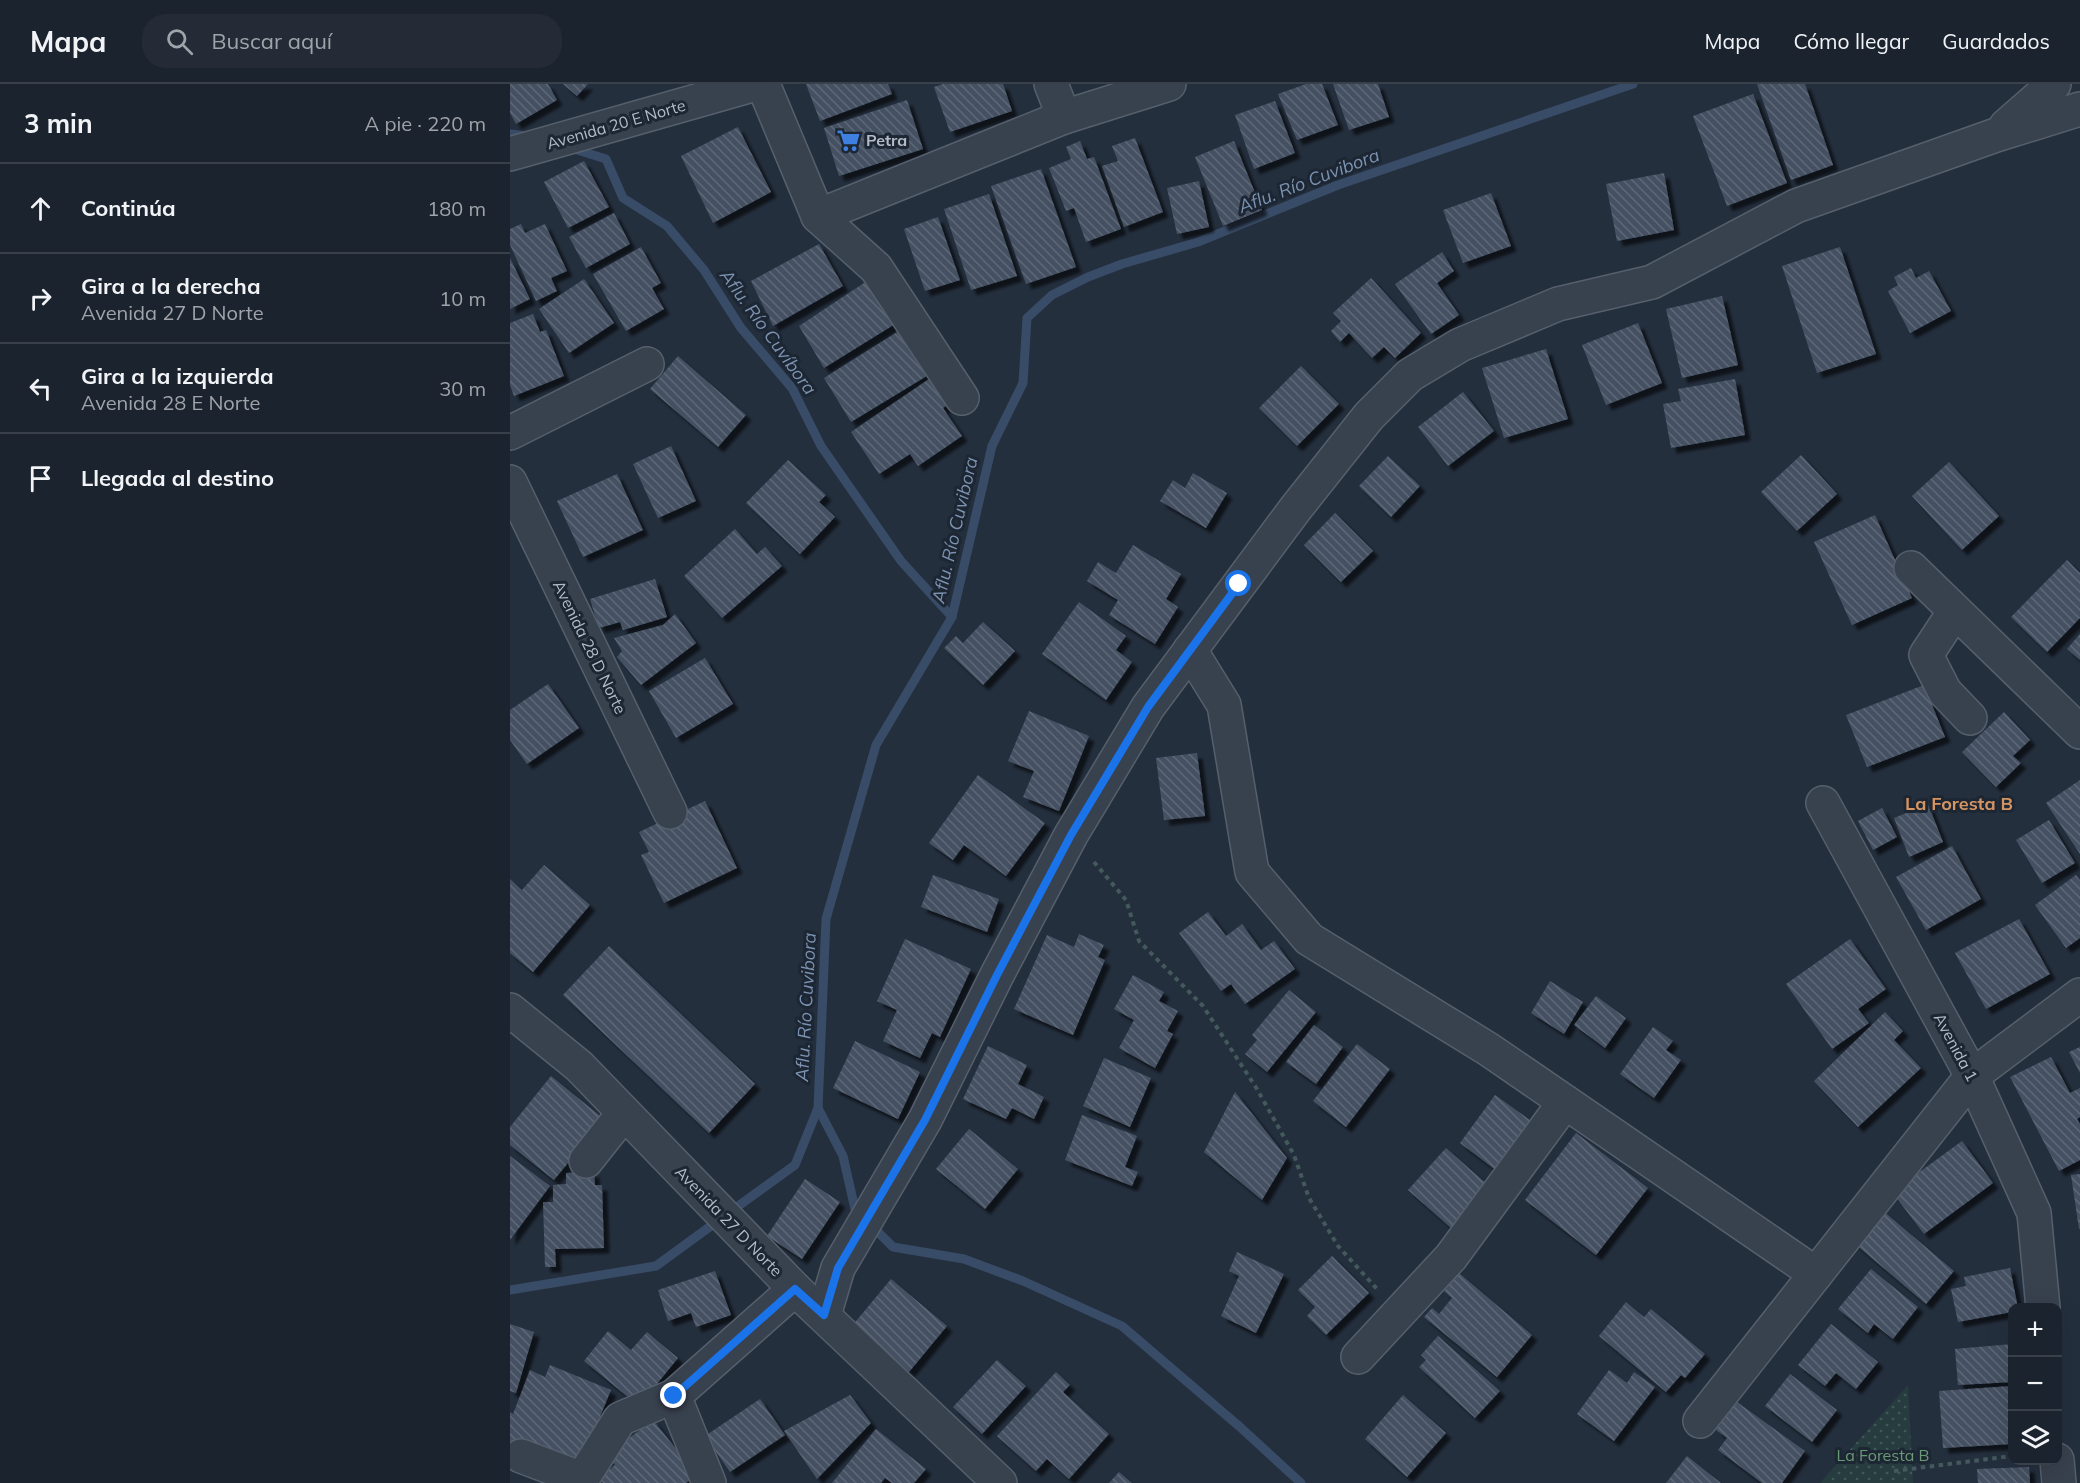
<!DOCTYPE html>
<html lang="es">
<meta charset="utf-8">
<style>
:root{--surface:#1b232e;--page:#242b36;--text:#f1f3f6;--muted:#a0a4aa;--line:#39404a}
body{margin:0;font-family:Mulish,sans-serif;background:var(--page);color:var(--text)}
.controls{position:absolute;right:18px;bottom:18px;display:grid;overflow:hidden;border-radius:12px;box-shadow:0 6px 24px #0002}
.controls button{width:54px;height:54px;display:grid;place-items:center;padding:0;border:0;border-bottom:2px solid var(--line);background:var(--surface);color:var(--text);font:30px sans-serif}
.stop{position:absolute;width:18px;height:18px;margin:-14px;border:4px solid #1a73e8;border-radius:50%;background:#fff}
.stop.end{background:#1a73e8;border-color:#fff;box-shadow:0 2px 6px #0008}
.list{margin:0;padding:0;list-style:none}
h2{display:flex;justify-content:space-between;align-items:center;height:78px;margin:0;padding:0 24px;font-size:26px}
h2 small{font-size:20px;font-weight:400;color:var(--muted)}
.list li{display:grid;grid-template-columns:39px 1fr auto;gap:18px;align-items:center;box-sizing:border-box;height:90px;padding:0 24px;border-top:2px solid var(--line)}
.list b{display:block;font-size:22px;white-space:nowrap}
.list p{margin:0;font-size:20px;white-space:nowrap;color:var(--muted)}
.list em{font-size:20px;font-style:normal;color:var(--muted)}
.icon{flex:none;width:33px;height:33px;fill:none;stroke:currentColor;stroke-width:2;stroke-linecap:round;stroke-linejoin:round}
.map{position:relative;flex:none;width:1570px;height:1399px;overflow:hidden}
header{display:flex;align-items:center;gap:36px;box-sizing:border-box;height:84px;padding:0 30px;background:var(--surface);border-bottom:2px solid var(--line)}
header strong{font-size:28px}
nav{display:flex;gap:33px;margin-inline-start:auto;font-size:21px}
.search{width:420px;height:54px;background:var(--page);display:flex;align-items:center;gap:15px;box-sizing:border-box;padding:0 21px;border-radius:24px;color:var(--muted);font-size:22px}
main{display:flex}
aside{flex:1;background:var(--surface)}
.map>svg:first-child{display:block}
.park{fill:url(#park-dots)}
.lines{fill:none;stroke-linecap:round;stroke-linejoin:round}
.stream{stroke:#394c67;stroke-width:9}
.building{fill:url(#building-back-hatch);filter:url(#shadow)}
.minor-casing{stroke:#565f6c;stroke-width:36}
.path{stroke:#44595c;stroke-width:4;stroke-dasharray:4.5 4.5;stroke-linecap:butt}
.minor{stroke:#38414e;stroke-width:33}
.route{stroke:#1a73e8;stroke-width:8}
.labels{text-anchor:middle;stroke-width:6;stroke-linejoin:round;paint-order:stroke}
.street-label{font-size:16px;fill:#b4bcc9;stroke:#1d2633}
.poi-label{font-size:16px;font-weight:bold;fill:#b4bcc9;stroke:#1d2633;text-anchor:start}
.park-label{font-size:16px;fill:#6b9a76;stroke:#1d2633}
.water-label{font-size:18px;font-style:italic;fill:#7c92b1;stroke:#1d2633}
.neighbourhood-label{font-size:18px;font-weight:bold;fill:#d59563;stroke:#1d2633}
</style>
<header>
<strong>Mapa</strong>
<div class="search"><svg class="icon" aria-label="search" viewBox="0 0 24 24"><circle cx="10" cy="10" r="6"/><path d="M15 15l6 6"/></svg>Buscar aquí</div>
<nav><a>Mapa</a><a>Cómo llegar</a><a>Guardados</a></nav>
</header>
<main>
<aside>
<h2>3 min<small>A pie · 220 m</small></h2>
<ul class="list">
<li><svg class="icon" aria-label="ahead" viewBox="0 0 24 24"><path d="M12 20V5M6 11l6-6 6 6"/></svg><div><b>Continúa</b></div><em>180 m</em></li>
<li><svg class="icon" aria-label="right" viewBox="0 0 24 24"><path d="M7 20v-9h11M14 6l5 5-5 5"/></svg><div><b>Gira a la derecha</b><p>Avenida 27 D Norte</p></div><em>10 m</em></li>
<li><svg class="icon" aria-label="left" viewBox="0 0 24 24"><path d="M17 20v-9H6M10 6l-5 5 5 5"/></svg><div><b>Gira a la izquierda</b><p>Avenida 28 E Norte</p></div><em>30 m</em></li>
<li><svg class="icon" aria-label="arrive" viewBox="0 0 24 24"><path d="M6 21V4h12l-3 4 3 4H6"/></svg><div><b>Llegada al destino</b></div></li>
</ul>
</aside>
<div class="map">
<svg width="1570" height="1399" viewBox="0 0 1570 1399">
<defs>
<pattern id="park-dots" width="8" height="8" patternUnits="userSpaceOnUse" patternTransform="scale(1.5)"><rect width="8" height="8" fill="#263c3f"/><path d="M2 2h.1M6 6h.1" fill="none" stroke="#435659" stroke-width="1.8" stroke-linecap="round"/></pattern>
<pattern id="building-back-hatch" width="6" height="6" patternUnits="userSpaceOnUse" patternTransform="scale(1.5)"><rect width="6" height="6" fill="#455162"/><path d="M-1 5l2 2M0 0l6 6M5-1l2 2" fill="none" stroke="#5d6877"/></pattern>
<filter id="shadow"><feDropShadow dx="5.5" dy="5.5" stdDeviation="1.5" flood-color="#0009"/></filter>
</defs>
<rect width="100%" height="100%" fill="#242f3e"/>
<polygon class="park" points="1398,1301 1403,1399 1310,1399"/>
<g class="lines">
<g class="stream">
<polyline points="0,50 18,52"/>
<polyline points="61,64 96,75 113,114 157,142 194,186 231,244 282,304 311,362 391,477 442,533"/>
<polyline points="308,1024 333,1072 345,1125 352,1131"/>
<polyline points="220,1128 285,1081 308,1024 316,835 366,661 442,533 482,362 513,299 517,234 542,211 578,193 612,180 688,158 828,101 1123,0"/>
<polyline points="361,1141 383,1163 454,1175 513,1197 612,1242 730,1343 791,1399"/>
<polyline points="0,1206 146,1182 209,1136"/>
</g>
</g>
<g class="building">
<polygon points="0,0 38,0 47,16 6,40 0,29"/>
<polygon points="53,0 78,0 67,12"/>
<polygon points="296,0 378,0 382,10 310,37"/>
<polygon points="433,0 493,0 502,27 440,48 424,3"/>
<polygon points="796,0 812,0 828,41 787,56 768,10"/>
<polygon points="823,0 868,0 879,33 839,46"/>
<polygon points="1247,0 1295,0 1323,81 1281,96"/>
<polygon points="1243,10 1277,99 1217,122 1183,32"/>
<polygon points="397,16 413,65 329,92 314,44"/>
<polygon points="765,17 785,69 744,85 725,31"/>
<polygon points="228,43 261,108 203,139 171,72"/>
<polygon points="625,54 653,128 614,143 592,82 608,77 602,62"/>
<polygon points="570,57 577,75 584,73 611,145 576,158 564,124 556,127 539,84 561,75 556,63"/>
<polygon points="724,57 752,126 713,142 685,73"/>
<polygon points="74,77 99,123 58,144 34,98"/>
<polygon points="531,85 566,183 516,200 481,102"/>
<polygon points="1154,89 1164,146 1107,157 1096,100"/>
<polygon points="689,97 699,143 667,150 657,104"/>
<polygon points="981,109 1001,162 953,179 933,126"/>
<polygon points="479,110 507,192 461,206 434,125"/>
<polygon points="104,129 120,160 76,184 59,153"/>
<polygon points="428,133 450,196 415,207 394,145"/>
<polygon points="11,140 15,149 35,140 57,187 41,194 47,207 26,217 0,161 0,145"/>
<polygon points="309,160 333,202 263,242 241,197"/>
<polygon points="131,163 151,199 142,204 154,225 116,247 83,190"/>
<polygon points="1330,163 1366,270 1307,289 1272,182"/>
<polygon points="932,168 944,187 927,199 949,231 921,250 885,200"/>
<polygon points="0,174 20,215 0,225"/>
<polygon points="1401,184 1406,194 1419,187 1441,227 1400,249 1378,207 1388,201 1384,193"/>
<polygon points="861,194 911,249 885,274 874,263 862,274 839,249 830,258 821,247 831,237 823,229"/>
<polygon points="74,195 104,239 59,269 29,225"/>
<polygon points="357,197 385,240 314,284 289,242"/>
<polygon points="1212,212 1228,281 1172,294 1156,225"/>
<polygon points="23,230 30,248 36,246 54,292 4,312 0,301 0,239"/>
<polygon points="1128,239 1152,299 1096,321 1072,261"/>
<polygon points="392,245 420,290 341,338 314,294"/>
<polygon points="1036,265 1058,335 994,354 972,284"/>
<polygon points="168,272 236,331 208,363 140,305"/>
<polygon points="791,282 829,320 787,362 749,324"/>
<polygon points="422,293 440,319 433,324 452,352 408,382 400,370 369,390 341,348"/>
<polygon points="1225,295 1235,351 1161,364 1153,320 1171,317 1168,305"/>
<polygon points="953,308 984,347 938,382 908,343"/>
<polygon points="161,362 186,417 148,434 123,380"/>
<polygon points="1291,371 1327,410 1287,447 1251,408"/>
<polygon points="878,372 910,402 881,433 849,402"/>
<polygon points="278,376 316,411 309,418 325,433 290,470 236,419"/>
<polygon points="1439,378 1489,432 1452,466 1402,412"/>
<polygon points="683,389 717,409 696,444 650,417 663,396 675,404"/>
<polygon points="107,390 133,446 73,473 47,417"/>
<polygon points="825,429 863,467 831,498 794,461"/>
<polygon points="1365,431 1402,514 1342,541 1304,458"/>
<polygon points="225,445 247,470 255,463 272,482 212,534 174,492"/>
<polygon points="623,461 671,490 656,515 668,523 645,560 599,531 608,516 577,497 588,478 606,489"/>
<polygon points="1557,476 1570,489 1570,534 1537,568 1501,533"/>
<polygon points="145,495 157,533 113,546 110,538 89,544 80,515"/>
<polygon points="569,518 616,552 606,566 622,578 596,616 532,570"/>
<polygon points="165,530 186,559 131,601 107,573 112,567 104,554 153,541"/>
<polygon points="473,538 505,567 473,601 434,564 446,552 453,559"/>
<polygon points="1570,550 1570,576 1557,565"/>
<polygon points="195,574 223,620 166,654 139,607"/>
<polygon points="38,600 69,644 17,680 0,656 0,626"/>
<polygon points="1414,601 1435,653 1357,683 1336,631"/>
<polygon points="519,627 579,652 549,727 513,713 524,687 498,677"/>
<polygon points="1494,628 1520,656 1503,672 1511,679 1486,703 1452,668"/>
<polygon points="687,669 695,732 654,736 646,674"/>
<polygon points="468,691 535,739 496,792 454,761 443,776 419,759"/>
<polygon points="1570,696 1570,770 1536,719"/>
<polygon points="195,717 227,784 154,819 131,771 139,768 129,748"/>
<polygon points="1418,720 1433,758 1399,773 1384,734"/>
<polygon points="1372,724 1387,753 1363,766 1348,737"/>
<polygon points="1539,736 1565,779 1532,799 1506,756"/>
<polygon points="1442,762 1471,815 1416,846 1386,793"/>
<polygon points="34,781 80,821 23,888 0,869 0,795 12,806"/>
<polygon points="423,791 489,815 477,848 411,823"/>
<polygon points="1566,791 1570,796 1570,854 1556,864 1525,821"/>
<polygon points="698,828 716,852 732,840 751,866 764,857 785,885 735,920 721,900 711,907 669,849"/>
<polygon points="1509,835 1540,890 1476,925 1445,869"/>
<polygon points="569,850 594,861 588,873 595,876 563,951 504,925 537,851 564,863"/>
<polygon points="395,855 461,885 430,953 422,949 410,974 373,957 387,926 367,917"/>
<polygon points="1340,855 1376,905 1348,925 1359,939 1322,965 1276,900"/>
<polygon points="99,862 245,1000 199,1049 53,911"/>
<polygon points="623,891 654,908 649,917 668,927 657,947 663,950 645,984 609,964 624,936 604,925"/>
<polygon points="1040,897 1073,918 1054,950 1021,929"/>
<polygon points="779,906 806,928 757,988 735,970 747,956 742,951"/>
<polygon points="1086,912 1116,934 1095,964 1064,941"/>
<polygon points="1375,928 1393,947 1384,956 1411,984 1348,1043 1304,997"/>
<polygon points="804,941 833,963 806,1000 776,978"/>
<polygon points="1143,943 1163,957 1156,966 1171,976 1144,1014 1110,990"/>
<polygon points="345,957 410,988 388,1035 323,1004"/>
<polygon points="847,960 880,985 836,1043 803,1017"/>
<polygon points="478,962 517,981 508,1000 534,1013 524,1035 502,1024 496,1035 453,1015"/>
<polygon points="1570,963 1570,989 1559,968"/>
<polygon points="1541,973 1560,1009 1570,1004 1570,1033 1567,1035 1570,1040 1570,1076 1549,1087 1500,993"/>
<polygon points="594,974 641,994 620,1043 573,1022"/>
<polygon points="41,992 94,1035 44,1096 0,1061 0,1043"/>
<polygon points="725,1008 777,1074 752,1116 694,1068"/>
<polygon points="985,1011 1027,1041 991,1090 950,1059"/>
<polygon points="572,1031 627,1052 615,1083 628,1088 622,1102 555,1076"/>
<polygon points="459,1045 508,1085 475,1125 426,1085"/>
<polygon points="1066,1049 1138,1104 1086,1171 1015,1116"/>
<polygon points="1452,1057 1483,1099 1414,1150 1382,1108"/>
<polygon points="936,1064 979,1102 941,1144 898,1106"/>
<polygon points="0,1072 40,1102 0,1156"/>
<polygon points="84,1088 85,1101 92,1101 94,1164 45,1165 46,1183 35,1183 33,1118 43,1118 43,1101 56,1100 56,1089"/>
<polygon points="1570,1090 1570,1145 1569,1145 1561,1091"/>
<polygon points="295,1095 330,1118 292,1175 257,1152"/>
<polygon points="1372,1126 1444,1187 1416,1220 1344,1159"/>
<polygon points="727,1168 774,1190 746,1249 711,1232 729,1192 719,1187"/>
<polygon points="822,1172 859,1209 816,1251 797,1232 805,1223 788,1206"/>
<polygon points="1500,1184 1508,1224 1502,1224 1502,1228 1448,1238 1441,1205 1456,1202 1454,1193"/>
<polygon points="1361,1185 1408,1223 1383,1255 1364,1240 1358,1249 1328,1225"/>
<polygon points="205,1187 221,1231 186,1243 181,1229 158,1237 148,1206"/>
<polygon points="949,1189 1022,1251 987,1293 914,1233 922,1224 929,1230 942,1214 934,1207"/>
<polygon points="381,1195 437,1242 399,1288 342,1242"/>
<polygon points="1116,1218 1134,1233 1141,1225 1195,1270 1175,1294 1171,1291 1156,1308 1089,1252"/>
<polygon points="0,1240 24,1248 6,1309 0,1307"/>
<polygon points="1321,1240 1368,1278 1346,1305 1326,1289 1315,1302 1288,1281"/>
<polygon points="98,1247 121,1266 137,1248 168,1274 129,1322 74,1277"/>
<polygon points="928,1252 990,1307 965,1334 909,1283 916,1276 911,1271"/>
<polygon points="1502,1260 1502,1298 1448,1301 1445,1265"/>
<polygon points="487,1276 516,1302 472,1350 443,1323"/>
<polygon points="40,1281 101,1306 67,1388 0,1360 0,1328 3,1330 20,1286 35,1293"/>
<polygon points="1099,1286 1117,1299 1124,1288 1145,1303 1104,1357 1067,1330"/>
<polygon points="546,1288 560,1301 553,1308 599,1350 559,1395 537,1375 526,1387 487,1352"/>
<polygon points="1280,1290 1327,1326 1302,1358 1255,1322"/>
<polygon points="1502,1302 1502,1360 1433,1364 1429,1307"/>
<polygon points="340,1311 361,1339 307,1395 274,1347"/>
<polygon points="893,1311 936,1349 897,1393 855,1355"/>
<polygon points="250,1315 275,1351 220,1388 195,1352"/>
<polygon points="1227,1318 1295,1367 1272,1399 1252,1399 1208,1366 1217,1354 1206,1346"/>
<polygon points="143,1336 187,1391 176,1399 93,1399 89,1394 105,1381 97,1371"/>
<polygon points="366,1345 416,1385 404,1399 382,1399 375,1394 371,1399 322,1399"/>
<polygon points="1177,1372 1211,1399 1156,1399"/>
<polygon points="1519,1383 1520,1399 1468,1399 1467,1385"/>
<polygon points="609,1388 622,1399 599,1399"/>
</g>
<g class="lines">
<defs>
<g id="minor">
<polyline points="253,0 308,132 366,184 452,314"/>
<polyline points="541,0 554,33"/>
<polyline points="1496,42 1544,0"/>
<polyline points="0,70 246,0"/>
<polyline points="308,132 554,33 659,0"/>
<polyline points="0,349 137,280"/>
<polyline points="0,398 160,728"/>
<polyline points="1401,484 1570,648"/>
<polyline points="1445,527 1416,571 1435,608 1460,634"/>
<polyline points="680,566 714,621 742,788 799,855 978,965 1306,1190"/>
<polyline points="1313,719 1462,992 1524,1129 1533,1224"/>
<polyline points="0,926 69,982 285,1205 490,1399"/>
<polyline points="76,1077 114,1029"/>
<polyline points="314,1231 328,1184 415,1036 487,891 561,751 638,623 786,424 859,332 900,291 950,261 1048,220 1142,198 1286,122 1486,51 1570,25"/>
<polyline points="848,1273 941,1173 1055,1018"/>
<polyline points="1190,1337 1462,992 1570,911"/>
<polyline points="11,1372 72,1395"/>
<polyline points="1547,1376 1549,1399"/>
<polyline points="71,1399 72,1395 110,1335 164,1312"/>
<polyline points="199,1399 164,1312 285,1205"/>
</g>
</defs>
<use href="#minor" class="minor-casing"/>
<g class="path">
<polyline points="584,778 616,816 629,857 693,922 747,1005 784,1071 799,1114 828,1162 867,1205"/>
<polyline points="1384,1387 1502,1372"/>
</g>
<use href="#minor" class="minor"/>
</g>
<g class="lines">
<polyline class="route" points="164,1312 285,1205 314,1231 328,1184 415,1036 487,891 561,751 638,623 729,500"/>
</g>
<defs>
<symbol id="supermarket-bare" viewBox="-9 -9 18 18"><path d="M-6-5.5h2.5l.6 2H6L4.5 2H-2.5L-4.4-4H-6ZM-1.5 3.2a1.3 1.3 0 1 0 .1 0ZM3 3.2a1.3 1.3 0 1 0 .1 0Z" fill="#3f7fe0" stroke="#1d2633" stroke-width="2.5" paint-order="stroke"/></symbol>
</defs>
<g fill-rule="evenodd">
<use href="#supermarket-bare" x="322" y="40" width="33" height="33"/>
</g>
<g class="labels">
<g class="street-label">
<text transform="translate(106 40) rotate(-16)" y="6">Avenida 20 E Norte</text>
<text transform="translate(80 563) rotate(64)" y="6">Avenida 28 D Norte</text>
<text transform="translate(1446 963) rotate(62)" y="6">Avenida 1</text>
<text transform="translate(219 1137) rotate(46)" y="6">Avenida 27 D Norte</text>
</g>
<g class="poi-label">
<text x="356" y="62">Petra</text>
</g>
<g class="park-label">
<text x="1373" y="1377">La Foresta B</text>
</g>
<g class="water-label">
<text transform="translate(799 97) rotate(-21)" y="6">Aflu. Río Cuvibora</text>
<text transform="translate(258 248) rotate(54)" y="6">Aflu. Río Cuvíbora</text>
<text transform="translate(445 446) rotate(-77)" y="6">Aflu. Río Cuvibora</text>
<text transform="translate(296 923) rotate(-87)" y="6">Aflu. Río Cuvibora</text>
</g>
<g class="neighbourhood-label">
<text x="1449" y="726">La Foresta B</text>
</g>
</g>
</svg>
<div class="controls">
<button>+</button>
<button>−</button>
<button><svg class="icon" aria-label="layers" viewBox="0 0 24 24"><path d="M12 4l9 5-9 5-9-5zM3 14l9 5 9-5"/></svg></button>
</div>
<div class="stop" style="left:729px;top:500px"></div>
<div class="stop end" style="left:164px;top:1312px"></div>
</div>
</main>
